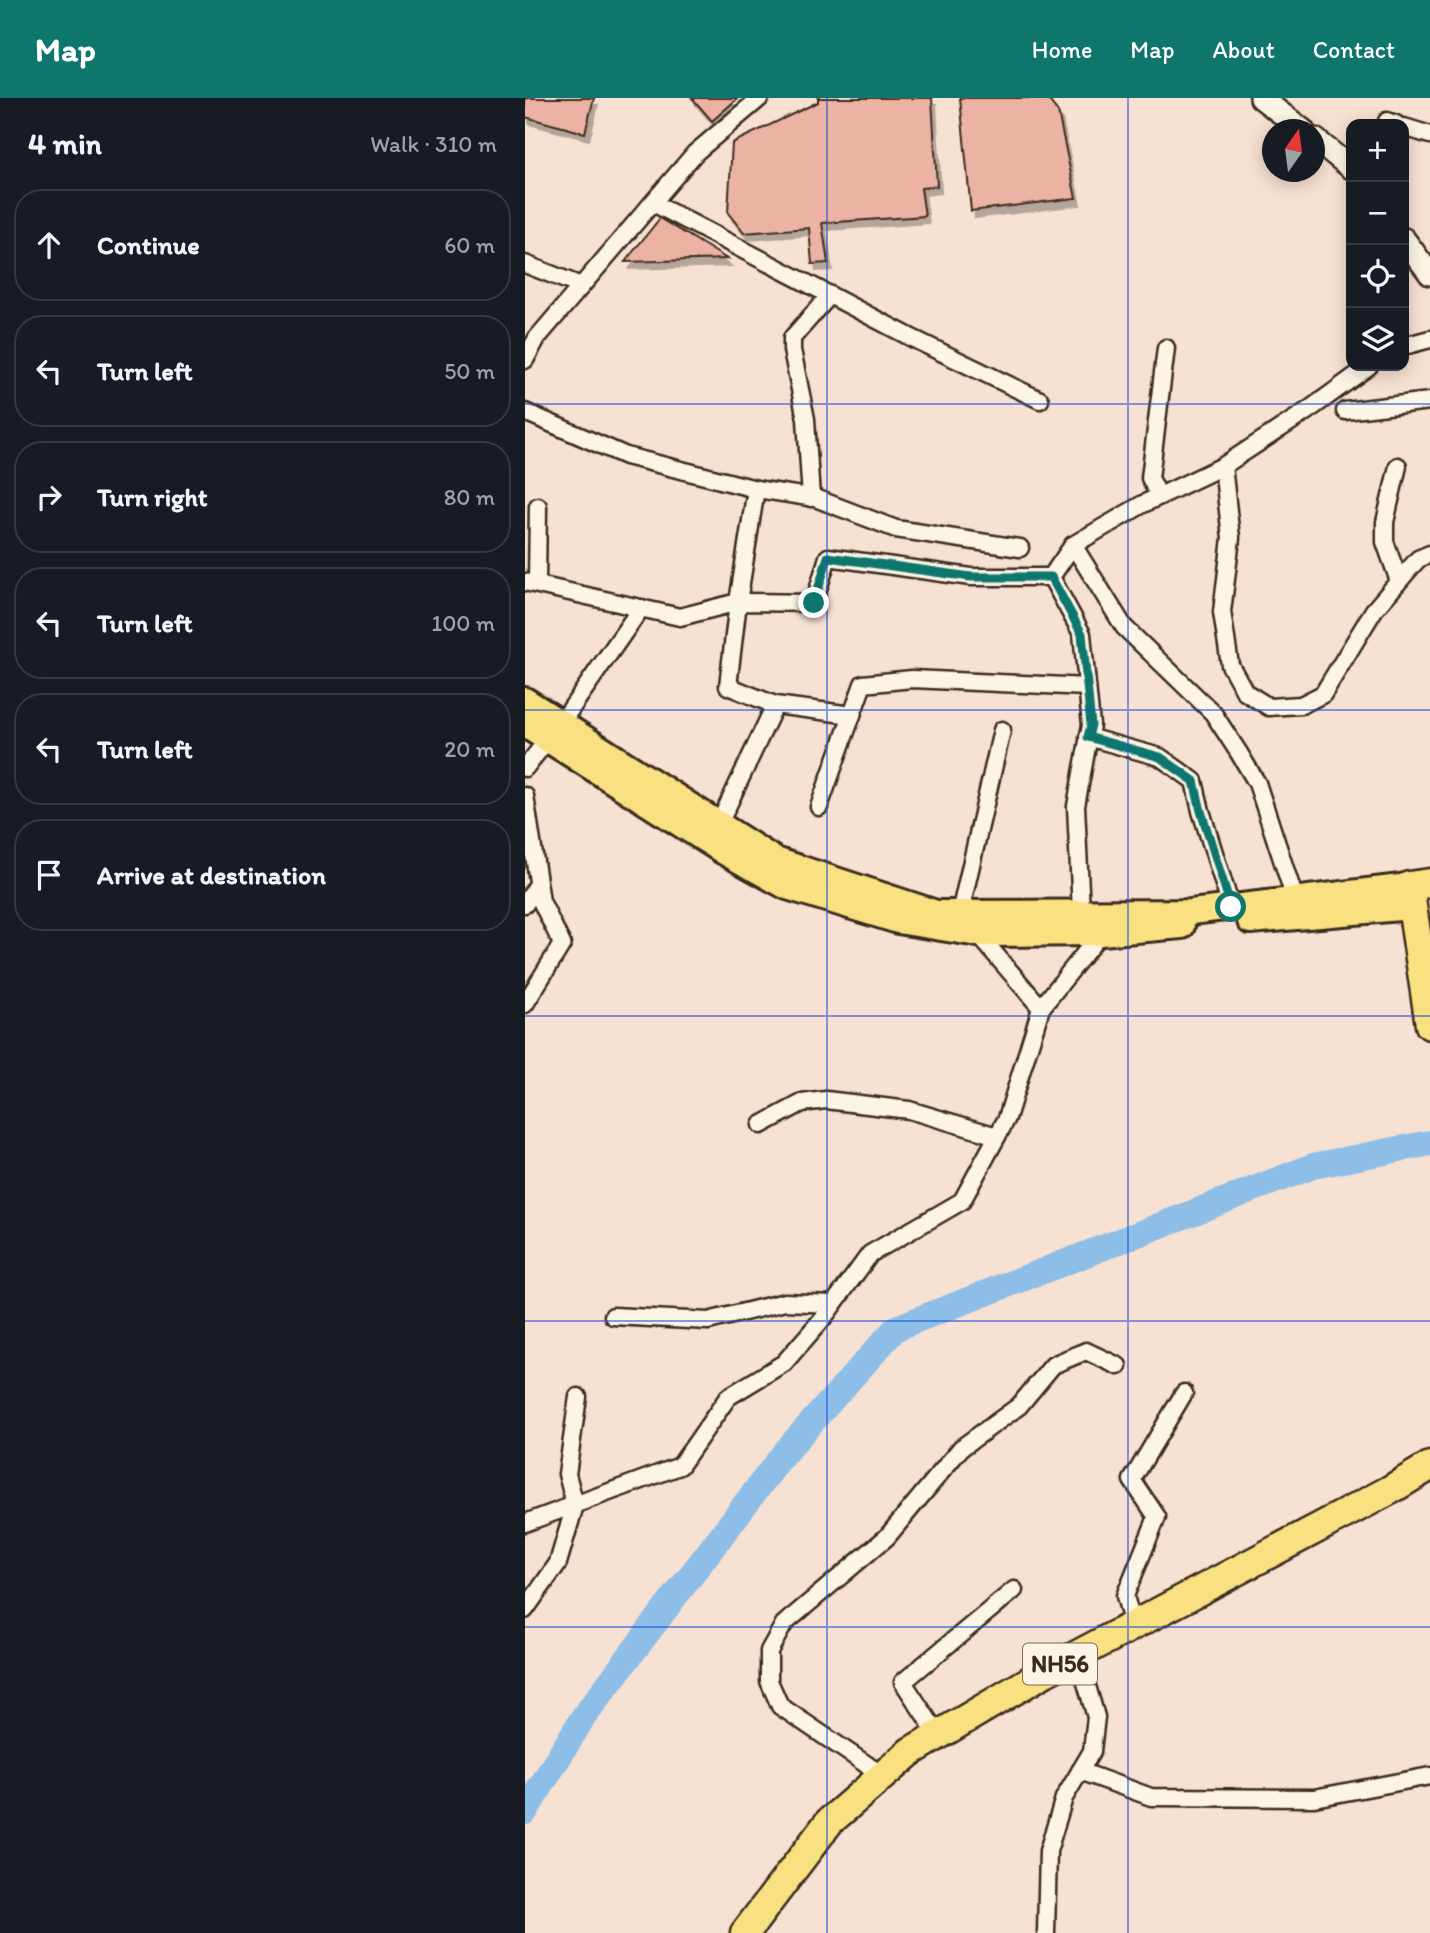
<!DOCTYPE html>
<meta charset="utf-8">
<style>
:root{--surface:#171b24;--page:#242831;--text:#f1f3f6;--muted:#9ea1a6;--line:#363941;--accent:#0f766e}
body{margin:0;font-family:Itim,sans-serif;background:var(--page);color:var(--text)}
.controls{position:absolute;right:21px;top:21px;display:grid;overflow:hidden;border-radius:14px;box-shadow:0 4px 18px #0003}
.controls button{width:63px;height:63px;display:grid;place-items:center;padding:0;border:0;border-bottom:2px solid var(--line);background:var(--surface);color:var(--text);font:35px sans-serif}
.compass{position:absolute;left:737px;top:21px;width:63px;height:63px;border-radius:50%;background:var(--surface);box-shadow:0 4px 18px #0003;rotate:14deg}
.stop{position:absolute;width:21px;height:21px;margin:-16px;border:5px solid #0f766e;border-radius:50%;background:#fff}
.stop.end{background:#0f766e;border-color:#fff;box-shadow:0 2px 7px #0008}
.list{margin:0;padding:0;list-style:none}
h2{display:flex;justify-content:space-between;align-items:center;height:91px;margin:0;padding:0 28px;font-size:30px}
h2 small{font-size:23px;font-weight:400;color:var(--muted)}
.list li{display:grid;grid-template-columns:46px 1fr auto;gap:21px;align-items:center;box-sizing:border-box;height:112px;margin:0 14px 14px;padding:0 14px;border:2px solid var(--line);border-radius:28px}
.list b{display:block;font-size:26px;white-space:nowrap}
.list em{font-size:23px;font-style:normal;color:var(--muted)}
.icon{flex:none;width:38px;height:38px;fill:none;stroke:currentColor;stroke-width:2;stroke-linecap:round;stroke-linejoin:round}
.map{position:relative;flex:none;width:905px;height:1835px;overflow:hidden}
header{display:flex;align-items:center;gap:42px;box-sizing:border-box;height:98px;padding:0 35px;background:var(--accent);color:#fff}
header strong{font-size:33px}
nav{display:flex;gap:38px;margin-inline-start:auto;font-size:24px}
main{display:flex}
aside{flex:1;background:var(--surface)}
.map>svg:first-child{display:block}
.lines{fill:none;stroke-linecap:round;stroke-linejoin:round}
.river{stroke:#8cbee8;stroke-width:26}
.building{fill:#ecb3a5;stroke:#3b2a1e;stroke-width:2;filter:url(#shadow)}
.street-casing{stroke:#3b2a1e;stroke-width:21}
.secondary-casing{stroke:#3b2a1e;stroke-width:26}
.primary-casing{stroke:#3b2a1e;stroke-width:30}
.highway-casing{stroke:#3b2a1e;stroke-width:33}
.street{stroke:#fcf5e5;stroke-width:16}
.secondary{stroke:#fcf5e5;stroke-width:21}
.primary{stroke:#f9e181;stroke-width:24}
.highway{stroke:#f9e181;stroke-width:28}
.route{stroke:#0f766e;stroke-width:9}
.grid{fill:none;stroke:#1d4ed8;stroke-width:2;stroke-opacity:0.55}
.labels{text-anchor:middle;stroke-width:5;stroke-linejoin:round;paint-order:stroke}
.shield{fill:#fcf5e5;stroke:#75675a;stroke-width:2}
.shield-label{font-size:24px;font-weight:bold;fill:#3b2a1e}
</style>
<header>
<strong>Map</strong>
<nav><a>Home</a><a>Map</a><a>About</a><a>Contact</a></nav>
</header>
<main>
<aside>
<h2>4 min<small>Walk · 310 m</small></h2>
<ul class="list">
<li><svg class="icon" aria-label="ahead" viewBox="0 0 24 24"><path d="M12 20V5M6 11l6-6 6 6"/></svg><div><b>Continue</b></div><em>60 m</em></li>
<li><svg class="icon" aria-label="left" viewBox="0 0 24 24"><path d="M17 20v-9H6M10 6l-5 5 5 5"/></svg><div><b>Turn left</b></div><em>50 m</em></li>
<li><svg class="icon" aria-label="right" viewBox="0 0 24 24"><path d="M7 20v-9h11M14 6l5 5-5 5"/></svg><div><b>Turn right</b></div><em>80 m</em></li>
<li><svg class="icon" aria-label="left" viewBox="0 0 24 24"><path d="M17 20v-9H6M10 6l-5 5 5 5"/></svg><div><b>Turn left</b></div><em>100 m</em></li>
<li><svg class="icon" aria-label="left" viewBox="0 0 24 24"><path d="M17 20v-9H6M10 6l-5 5 5 5"/></svg><div><b>Turn left</b></div><em>20 m</em></li>
<li><svg class="icon" aria-label="arrive" viewBox="0 0 24 24"><path d="M6 21V4h12l-3 4 3 4H6"/></svg><div><b>Arrive at destination</b></div></li>
</ul>
</aside>
<div class="map">
<svg width="905" height="1835" viewBox="0 0 905 1835">
<defs>
<filter id="shadow"><feDropShadow dx="4" dy="7" stdDeviation="0" flood-color="#0004"/></filter>
</defs>
<rect width="100%" height="100%" fill="#f7e1d2"/>
<filter id="ink" filterUnits="userSpaceOnUse"><feTurbulence type="fractalNoise" baseFrequency=".0143" numOctaves="2"/><feDisplacementMap in="SourceGraphic" scale="14" xChannelSelector="R" yChannelSelector="G"/><feConvolveMatrix kernelMatrix="1 2 1 2 8 2 1 2 1" color-interpolation-filters="sRGB"/></filter>
<g filter="url(#ink)">
<g class="lines">
<polyline class="river" points="0,1714 59,1618 260,1354 371,1230 788,1068 905,1045"/>
</g>
<g class="building">
<polygon points="0,0 69,0 60,35 0,19"/>
<polygon points="167,0 210,0 212,1 187,23"/>
<polygon points="293,0 407,0 412,88 396,90 400,118 297,125 303,165 287,166 284,130 219,135 203,115 207,45 293,4"/>
<polygon points="435,0 522,0 533,14 551,100 446,113"/>
<polygon points="135,120 202,161 100,164"/>
</g>
<g class="lines">
<defs>
<g id="street">
<polyline points="862,23 871,26"/>
<polyline points="879,29 905,37"/>
<polyline points="128,105 389,241 515,302"/>
<polyline points="0,166 56,188"/>
<polyline points="879,248 905,241"/>
<polyline points="0,262 12,240 170,55 235,0"/>
<polyline points="820,313 905,303"/>
<polyline points="0,314 101,358 231,391 290,400 371,431 495,450"/>
<polyline points="698,368 706,440 697,514 705,567 720,594 744,609 776,607 798,596 849,512 893,461 905,456"/>
<polyline points="873,368 860,424 860,444 874,483"/>
<polyline points="231,391 213,504 203,588 250,607 327,617"/>
<polyline points="634,398 625,380 641,250"/>
<polyline points="286,400 281,321 267,252 267,240 305,197"/>
<polyline points="548,447 599,529 688,615 714,655 732,685 770,801"/>
<polyline points="526,479 548,447 618,406 698,368 785,311 844,268"/>
<polyline points="526,479 557,536 566,627 551,708 556,814"/>
<polyline points="0,484 155,519 213,504 289,505 303,459 446,479 526,479"/>
<polyline points="12,486 13,408"/>
<polyline points="563,639 635,659 669,683 676,713 706,809"/>
<polyline points="0,670 36,625 116,510"/>
<polyline points="0,698 16,803 37,846 0,906"/>
<polyline points="294,709 338,586 387,581 562,589"/>
<polyline points="194,726 250,607"/>
<polyline points="0,806 13,786"/>
<polyline points="435,815 477,632"/>
<polyline points="453,836 516,910 576,835"/>
<polyline points="236,1027 277,1005 301,1002 384,1012 472,1038"/>
<polyline points="88,1218 183,1223 260,1204 308,1206"/>
<polyline points="0,1425 155,1368 203,1299 259,1265 299,1219 345,1156 437,1103 482,1020 516,910"/>
<polyline points="0,1512 33,1465 50,1407 42,1376 53,1299"/>
<polyline points="608,1528 600,1498 632,1419 607,1382 659,1295"/>
<polyline points="413,1637 378,1584 489,1492"/>
<polyline points="555,1673 626,1699 789,1700 905,1678"/>
<polyline points="357,1677 255,1608 244,1583 244,1553 259,1526 362,1439 436,1350 494,1308 528,1267 561,1253 593,1268"/>
<polyline points="521,1835 523,1753 539,1700 567,1653 571,1619 553,1557"/>
</g>
<g id="secondary">
<polyline points="736,0 778,32"/>
<polyline points="790,41 826,70"/>
<polyline points="879,141 905,176"/>
</g>
<g id="primary">
<polyline points="0,602 250,762 411,815 666,814 884,788"/>
<polyline points="0,627 199,754 262,789 373,823 453,836 576,835 657,828"/>
<polyline points="725,823 887,809"/>
</g>
<g id="highway">
<polyline points="905,785 884,788 905,927"/>
<polyline points="220,1835 304,1724 385,1654 520,1574 865,1392 905,1368"/>
</g>
</defs>
<use href="#street" class="street-casing"/>
<use href="#secondary" class="secondary-casing"/>
<use href="#primary" class="primary-casing"/>
<use href="#highway" class="highway-casing"/>
<use href="#street" class="street"/>
<use href="#secondary" class="secondary"/>
<use href="#primary" class="primary"/>
<use href="#highway" class="highway"/>
</g>
</g>
<g class="lines" filter="url(#ink)">
<polyline class="route" points="289,505 303,459 446,479 526,479 557,536 566,627 563,639 635,659 669,683 676,713 706,809"/>
</g>
<path class="grid" d="M302 0V1835M603 0V1835M0 306H905M0 612H905M0 918H905M0 1223H905M0 1529H905"/>
<g class="labels">
<rect class="shield" x="498" y="1545.5" width="74" height="41" rx="5"/>
<g class="shield-label">
<text x="535" y="1574">NH56</text>
</g>
</g>
</svg>
<div class="controls">
<button>+</button>
<button>−</button>
<button><svg class="icon" aria-label="locate" viewBox="0 0 24 24"><circle cx="12" cy="12" r="6"/><path d="M12 2v4M12 18v4M2 12h4M18 12h4"/></svg></button>
<button><svg class="icon" aria-label="layers" viewBox="0 0 24 24"><path d="M12 4l9 5-9 5-9-5zM3 14l9 5 9-5"/></svg></button>
</div>
<svg class="compass" viewBox="-18 -18 36 36"><path d="M0-13l5 13h-10z" fill="#e53935"/><path d="M0 13l5-13h-10z" fill="#9ea1a6"/></svg>
<div class="stop" style="left:706px;top:809px"></div>
<div class="stop end" style="left:289px;top:505px"></div>
</div>
</main>
